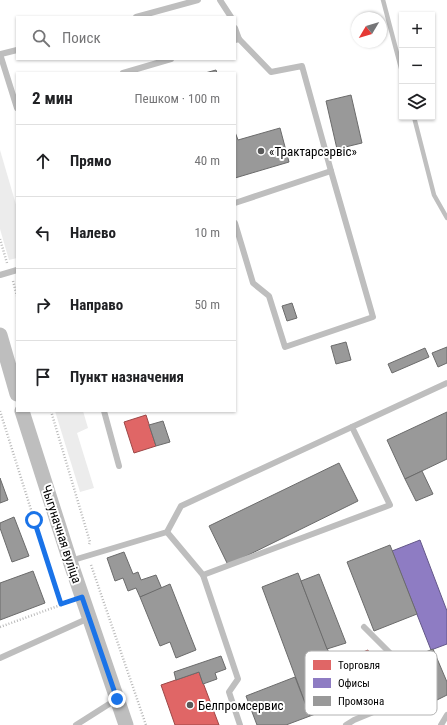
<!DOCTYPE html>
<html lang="ru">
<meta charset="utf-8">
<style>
:root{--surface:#fff;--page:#f2f2f2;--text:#202124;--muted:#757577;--line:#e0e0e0}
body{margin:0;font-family:"Roboto Condensed",sans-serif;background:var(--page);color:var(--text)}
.controls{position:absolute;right:12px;top:12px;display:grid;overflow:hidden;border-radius:0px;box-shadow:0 1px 3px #0004}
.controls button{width:36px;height:36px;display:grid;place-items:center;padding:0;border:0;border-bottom:1px solid var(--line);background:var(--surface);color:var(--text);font:20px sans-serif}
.compass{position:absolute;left:351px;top:12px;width:36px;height:36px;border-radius:50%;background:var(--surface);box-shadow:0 1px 3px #0004;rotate:232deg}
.stop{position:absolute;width:12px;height:12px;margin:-9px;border:3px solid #1a73e8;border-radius:50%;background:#fff}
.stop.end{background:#1a73e8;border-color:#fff;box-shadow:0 1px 4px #0008}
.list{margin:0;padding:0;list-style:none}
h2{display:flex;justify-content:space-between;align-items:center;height:52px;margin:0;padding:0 16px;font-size:17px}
h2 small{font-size:13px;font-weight:400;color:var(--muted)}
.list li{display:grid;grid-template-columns:26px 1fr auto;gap:12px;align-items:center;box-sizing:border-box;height:72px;padding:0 16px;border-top:1px solid var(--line)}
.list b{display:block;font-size:15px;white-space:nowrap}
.list em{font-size:13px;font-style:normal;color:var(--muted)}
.icon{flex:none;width:22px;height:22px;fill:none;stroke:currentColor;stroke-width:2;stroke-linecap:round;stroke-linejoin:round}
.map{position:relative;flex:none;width:447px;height:725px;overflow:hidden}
.search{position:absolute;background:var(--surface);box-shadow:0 1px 3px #0004;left:16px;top:16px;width:220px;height:44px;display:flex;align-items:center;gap:10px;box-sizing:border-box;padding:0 14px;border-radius:0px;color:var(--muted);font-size:15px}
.panel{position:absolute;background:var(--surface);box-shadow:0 1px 3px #0004;left:16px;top:72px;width:220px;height:340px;border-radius:0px}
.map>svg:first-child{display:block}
.green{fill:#ececec}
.shops{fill:#e06666;stroke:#9d4747}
.offices{fill:#8e7cc3;stroke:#635788}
.industry{fill:#999;stroke:#6b6b6b}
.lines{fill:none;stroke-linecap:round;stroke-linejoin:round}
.stream{stroke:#bfbfbf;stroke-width:4.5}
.path{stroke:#b9b9b9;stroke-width:2.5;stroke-dasharray:1 2;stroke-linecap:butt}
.service{stroke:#bebebe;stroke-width:6}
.tertiary{stroke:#bebebe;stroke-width:15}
.route{stroke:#1a73e8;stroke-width:5}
.poi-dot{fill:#595959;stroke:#fff;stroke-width:1.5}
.labels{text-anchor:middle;stroke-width:4;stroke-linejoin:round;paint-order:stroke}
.poi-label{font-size:13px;fill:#000;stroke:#fff;text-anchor:start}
.street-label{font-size:13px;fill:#000;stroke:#fff}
.key{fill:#fff;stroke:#b2b2b2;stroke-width:1}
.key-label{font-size:11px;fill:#000}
</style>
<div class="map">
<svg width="447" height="725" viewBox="0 0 447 725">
<rect width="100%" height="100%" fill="#fff"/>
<g class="green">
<polygon points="0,150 17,208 17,258 9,260 0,229"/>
<polygon points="55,411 83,411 88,428 77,433 94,488 80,492"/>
</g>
<g class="shops">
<polygon points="146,415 156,446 134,453 124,422"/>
<polygon points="368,650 386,698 351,711 333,664"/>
<polygon points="199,672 219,725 175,725 161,685"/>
</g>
<polygon class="offices" points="420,540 447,611 447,644 431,650 392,551"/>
<g class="industry">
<polygon points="216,70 217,73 205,73"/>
<polygon points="351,95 362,143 337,149 326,101"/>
<polygon points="280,128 289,162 235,178 235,132 238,140"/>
<polygon points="292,303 297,318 287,321 282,306"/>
<polygon points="346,342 351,360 336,364 331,346"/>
<polygon points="447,347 447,363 438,367 432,353"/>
<polygon points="425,348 429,357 392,373 388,364"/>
<polygon points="447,412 447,459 405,479 387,440"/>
<polygon points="163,421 170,442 156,446 149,425"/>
<polygon points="339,463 358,501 228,565 209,526"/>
<polygon points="422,471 433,494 416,501 405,479"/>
<polygon points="0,478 8,500 0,503"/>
<polygon points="14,517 29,556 12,562 0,528 0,523"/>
<polygon points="390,545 417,614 374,631 347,562"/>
<polygon points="124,552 133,574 138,572 141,580 156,575 162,589 140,597 136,588 128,591 123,578 115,581 107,558"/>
<polygon points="33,571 45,603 0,620 0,583"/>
<polygon points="298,573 348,702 310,716 262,587"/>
<polygon points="319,574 346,643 327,649 301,581"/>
<polygon points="170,584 196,650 176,658 170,642 160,646 140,597"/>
<polygon points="433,649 447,682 447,695 437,700 418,655"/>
<polygon points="221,656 226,669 215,673 217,679 203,684 199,672 176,680 174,672"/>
<polygon points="295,677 310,716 286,725 257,725 246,696"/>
</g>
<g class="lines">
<g class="stream">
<polyline points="383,0 402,72"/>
<polyline points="414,117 434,195 447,218"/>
</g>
<g class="path">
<polyline points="0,239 7,263"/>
<polyline points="13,281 17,296"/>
<polyline points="0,411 61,605"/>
<polyline points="51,411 90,542 89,545"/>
<polyline points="91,565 146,725"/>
<polyline points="0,627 69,602"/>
</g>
<g class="service">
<polyline points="220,0 231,17"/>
<polyline points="136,17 198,0"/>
<polyline points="235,28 239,39"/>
<polyline points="235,40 239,39 271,72 302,66 331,171"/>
<polyline points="0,54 17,108"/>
<polyline points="1,54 17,50"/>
<polyline points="123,73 171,59"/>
<polyline points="235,203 331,171 373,317 285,347 269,296 253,283 235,223"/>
<polyline points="0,275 17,270"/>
<polyline points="104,411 119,466"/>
<polyline points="167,532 203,575 390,505 352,427"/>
<polyline points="70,561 167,532 181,506 447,383"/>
<polyline points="203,575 238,679 229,692 240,725"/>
<polyline points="0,658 89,618"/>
<polyline points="76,725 117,699"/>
<polyline points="346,725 354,720 400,701 407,688 404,667 364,627"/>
<polyline points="441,725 447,715"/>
</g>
<g class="tertiary">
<polyline points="0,335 17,394"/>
<polyline points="22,411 70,561 126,725"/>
</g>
</g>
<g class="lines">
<polyline class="route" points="34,520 61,604 82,597 117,699"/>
</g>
<g class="poi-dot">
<circle cx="261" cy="151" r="4"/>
<circle cx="190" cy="705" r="4"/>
</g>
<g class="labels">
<g class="poi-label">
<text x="269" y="156">«Трактарсэрвіс»</text>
<text x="198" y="710">Белпромсервис</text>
</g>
<g class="street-label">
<text transform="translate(62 534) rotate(72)" y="5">Чыгуначная вуліца</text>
</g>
</g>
<rect x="305" y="651" width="132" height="64" rx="6" class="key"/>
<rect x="313" y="660" width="18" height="10" fill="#e06666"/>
<rect x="313" y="678" width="18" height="10" fill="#8e7cc3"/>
<rect x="313" y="696" width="18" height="10" fill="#999"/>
<g class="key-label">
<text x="338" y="669">Торговля</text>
<text x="338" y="687">Офисы</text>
<text x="338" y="705">Промзона</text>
</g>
</svg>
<div class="controls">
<button>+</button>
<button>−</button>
<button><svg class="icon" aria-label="layers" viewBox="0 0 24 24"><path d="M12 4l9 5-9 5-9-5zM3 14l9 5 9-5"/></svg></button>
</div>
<svg class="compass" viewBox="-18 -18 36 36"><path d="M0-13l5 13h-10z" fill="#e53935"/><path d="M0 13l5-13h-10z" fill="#757577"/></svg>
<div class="stop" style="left:34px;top:520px"></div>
<div class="stop end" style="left:117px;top:699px"></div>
<div class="search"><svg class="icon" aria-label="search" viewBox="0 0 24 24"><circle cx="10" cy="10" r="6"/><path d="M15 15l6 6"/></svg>Поиск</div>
<section class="panel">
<h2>2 мин<small>Пешком · 100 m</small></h2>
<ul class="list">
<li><svg class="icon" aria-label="ahead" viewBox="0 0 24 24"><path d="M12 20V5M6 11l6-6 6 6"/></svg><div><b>Прямо</b></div><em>40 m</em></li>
<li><svg class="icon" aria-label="left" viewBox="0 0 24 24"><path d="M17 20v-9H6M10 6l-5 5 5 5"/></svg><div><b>Налево</b></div><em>10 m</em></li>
<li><svg class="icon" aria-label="right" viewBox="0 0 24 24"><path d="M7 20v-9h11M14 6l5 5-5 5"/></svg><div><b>Направо</b></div><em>50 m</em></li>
<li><svg class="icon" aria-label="arrive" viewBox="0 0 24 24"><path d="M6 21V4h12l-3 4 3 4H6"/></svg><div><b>Пункт назначения</b></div></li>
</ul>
</section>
</div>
